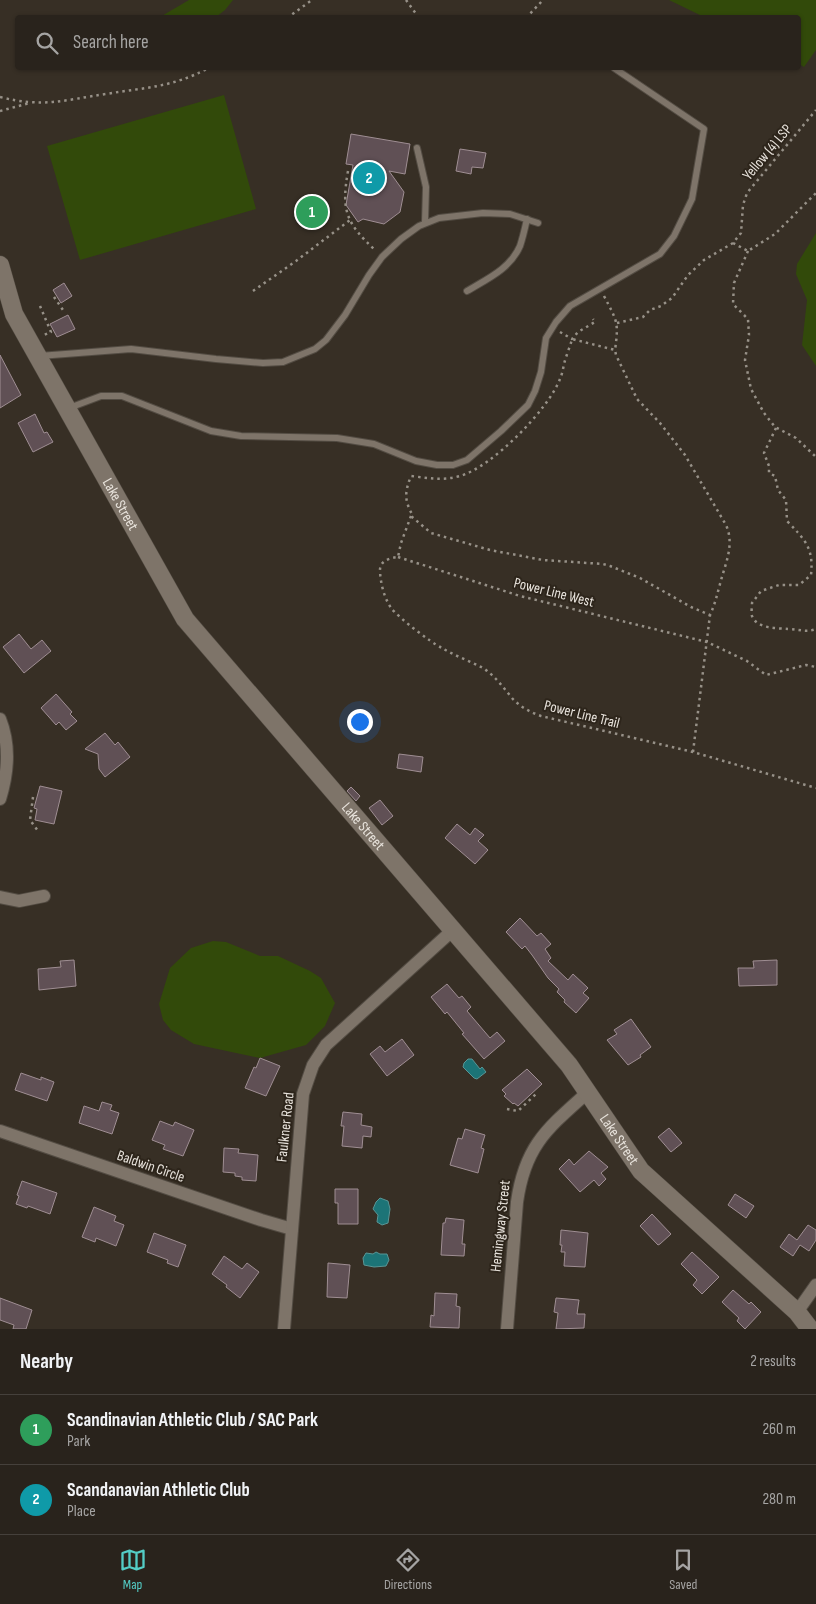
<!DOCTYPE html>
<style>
:root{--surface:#29231c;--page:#352f29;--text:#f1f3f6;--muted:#a5a4a3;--line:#45403b;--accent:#54cdc6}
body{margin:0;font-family:"Sofia Sans Condensed",sans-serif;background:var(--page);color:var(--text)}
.you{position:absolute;left:359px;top:721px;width:18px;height:18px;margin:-12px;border:4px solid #fff;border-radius:50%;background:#1a73e8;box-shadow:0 0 0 8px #1a73e833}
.badge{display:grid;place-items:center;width:32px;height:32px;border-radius:50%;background:var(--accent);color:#fff;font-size:16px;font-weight:700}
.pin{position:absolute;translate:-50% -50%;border:2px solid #fff;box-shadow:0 1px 5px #0006}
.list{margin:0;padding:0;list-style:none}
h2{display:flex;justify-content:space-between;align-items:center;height:65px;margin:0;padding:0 20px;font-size:21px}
h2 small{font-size:16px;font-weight:400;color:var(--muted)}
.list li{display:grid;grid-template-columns:32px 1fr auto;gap:15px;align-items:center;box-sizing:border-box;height:70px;padding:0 20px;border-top:1px solid var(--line)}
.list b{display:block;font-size:19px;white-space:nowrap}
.list p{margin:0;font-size:16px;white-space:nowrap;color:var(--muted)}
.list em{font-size:16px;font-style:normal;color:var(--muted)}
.icon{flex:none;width:28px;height:28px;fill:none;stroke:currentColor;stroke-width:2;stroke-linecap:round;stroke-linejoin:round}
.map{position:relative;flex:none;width:816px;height:1329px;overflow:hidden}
.search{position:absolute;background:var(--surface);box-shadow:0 1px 4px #0004;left:15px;right:15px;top:15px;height:55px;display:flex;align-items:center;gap:12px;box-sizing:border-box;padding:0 18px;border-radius:5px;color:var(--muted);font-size:19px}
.sheet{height:205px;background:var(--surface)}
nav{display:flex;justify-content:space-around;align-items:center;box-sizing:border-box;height:70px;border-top:1px solid var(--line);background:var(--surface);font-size:14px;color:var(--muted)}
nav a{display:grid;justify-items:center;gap:2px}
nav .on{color:var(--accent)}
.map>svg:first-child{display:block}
.green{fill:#324a0a}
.water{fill:#1c7477;stroke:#599595}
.building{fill:#605055;stroke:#9f8e93}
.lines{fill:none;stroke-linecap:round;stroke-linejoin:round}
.lane-casing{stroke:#534c43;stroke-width:8}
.street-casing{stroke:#534c43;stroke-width:14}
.secondary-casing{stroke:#534c43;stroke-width:19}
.path{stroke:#979188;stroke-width:2.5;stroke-dasharray:2.5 4;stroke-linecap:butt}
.lane{stroke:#7e7469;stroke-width:6}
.street{stroke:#7e7469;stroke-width:12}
.secondary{stroke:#7e7469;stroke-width:18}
.labels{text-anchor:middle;stroke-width:4;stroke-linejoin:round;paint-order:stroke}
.street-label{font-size:15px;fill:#e8e3dc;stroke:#2d251b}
</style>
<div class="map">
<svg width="816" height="1329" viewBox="0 0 816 1329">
<rect width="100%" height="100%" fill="#372f25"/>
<g class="green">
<polygon points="189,0 233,0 225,10 216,17 160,17"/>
<polygon points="669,0 816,0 816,50 804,67 799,64 798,18 704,17"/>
<polygon points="224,95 256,209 80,260 47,146"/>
<polygon points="816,233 816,366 802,345 807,300 796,274 797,264"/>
<polygon points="213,941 226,942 260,956 278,956 310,971 321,978 335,1003 325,1026 306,1045 260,1058 194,1044 171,1030 163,1020 159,1004 170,968 191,948"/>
</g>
<g class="water">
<polygon points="468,1059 472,1059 480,1069 482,1067 486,1072 477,1079 474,1078 463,1067 464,1063"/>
<polygon points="380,1198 388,1201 390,1209 388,1223 382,1225 377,1222 378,1215 373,1209 376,1202"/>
<polygon points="376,1252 380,1254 387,1254 389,1260 386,1266 374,1267 364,1265 363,1258 366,1253 373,1254"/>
</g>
<g class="building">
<polygon points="351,134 410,144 405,174 389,171 404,192 400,212 384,224 363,219 358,222 346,205 353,165 346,164"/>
<polygon points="460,149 486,153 483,168 472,167 471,174 456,171"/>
<polygon points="64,283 72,296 61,303 53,290"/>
<polygon points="68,315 75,329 57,337 50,324"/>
<polygon points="0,355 21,395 0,408"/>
<polygon points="35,414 44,433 47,432 53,442 33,452 18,423"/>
<polygon points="19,634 31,649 42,640 51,651 24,673 3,647"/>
<polygon points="56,694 72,712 70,714 77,721 66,730 59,722 56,725 41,708"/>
<polygon points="105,733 115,745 118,742 130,757 105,777 99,769 98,754 85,749"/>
<polygon points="399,754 423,757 421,772 397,768"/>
<polygon points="40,786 62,791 54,824 35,820 37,809 34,808"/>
<polygon points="351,787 360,796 356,801 347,791"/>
<polygon points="380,800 393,816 382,825 369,808"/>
<polygon points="457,824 470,835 475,828 484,835 478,841 488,850 475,864 445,838"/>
<polygon points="520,918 537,936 541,933 551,944 545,949 551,958 548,961 568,980 573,974 588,988 583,993 589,998 576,1013 564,1002 565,1000 557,992 559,989 548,978 532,955 525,946 522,949 506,932"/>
<polygon points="74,960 76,986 39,990 38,969 61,967 60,961"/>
<polygon points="777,960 777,985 739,986 738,968 754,968 753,961"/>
<polygon points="447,984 459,998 462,996 471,1007 467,1011 490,1038 497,1032 505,1041 484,1059 462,1034 464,1033 447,1012 445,1014 431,997"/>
<polygon points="631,1019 651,1047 640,1055 641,1057 628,1065 607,1040 617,1034 614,1030"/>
<polygon points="402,1039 414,1055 387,1076 370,1054 380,1046 385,1052"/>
<polygon points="260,1058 280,1066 266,1096 245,1088 254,1067 256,1068"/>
<polygon points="527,1069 542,1084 518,1106 514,1103 513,1104 504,1096 506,1094 502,1090"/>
<polygon points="21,1073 41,1080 41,1077 54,1082 47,1101 15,1090"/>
<polygon points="102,1102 112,1105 110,1110 119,1113 112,1134 79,1123 84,1106 99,1111"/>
<polygon points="343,1112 362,1114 361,1125 372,1127 371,1137 363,1136 362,1148 342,1146 344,1126 341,1126"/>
<polygon points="160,1121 173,1126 175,1122 194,1130 183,1156 163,1149 165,1145 152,1140"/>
<polygon points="669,1128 682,1143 671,1152 658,1137"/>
<polygon points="465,1129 485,1135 481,1148 484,1149 478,1173 450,1165 458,1138 462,1139"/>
<polygon points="224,1148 239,1149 238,1153 258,1155 256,1181 242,1180 242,1177 235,1176 235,1173 223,1172"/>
<polygon points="589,1151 608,1167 601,1173 606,1179 599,1186 594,1180 580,1192 559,1169 569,1159 574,1165"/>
<polygon points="22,1181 57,1193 50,1214 28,1206 27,1208 16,1204 19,1196 17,1195"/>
<polygon points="335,1189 358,1189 358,1224 338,1224 338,1203 335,1203"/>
<polygon points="735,1194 754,1206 746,1218 728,1205"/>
<polygon points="94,1207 116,1216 114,1221 124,1225 116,1246 96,1238 95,1242 82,1237"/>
<polygon points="652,1214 671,1234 660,1244 658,1245 640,1226"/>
<polygon points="446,1218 464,1220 462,1244 465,1244 464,1256 441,1255 443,1223 445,1223"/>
<polygon points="808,1225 816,1230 816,1240 809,1251 800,1245 793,1256 780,1247 789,1234 797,1240"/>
<polygon points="561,1230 588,1233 585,1267 564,1266 565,1252 561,1252 562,1245 560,1245"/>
<polygon points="154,1233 186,1245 178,1267 167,1263 168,1260 147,1252"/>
<polygon points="692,1252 719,1277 702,1294 693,1285 697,1280 681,1264"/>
<polygon points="224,1256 242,1269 247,1263 259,1272 240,1298 226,1287 227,1285 212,1274"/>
<polygon points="328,1263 350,1265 347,1298 327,1297"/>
<polygon points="733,1290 749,1304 751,1302 761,1312 745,1329 737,1321 739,1318 722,1302"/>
<polygon points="435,1293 457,1294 456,1306 460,1307 459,1328 430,1327 431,1315 434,1316"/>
<polygon points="0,1298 32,1310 26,1329 13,1329 14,1325 0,1320"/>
<polygon points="556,1298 579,1300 577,1314 585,1314 584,1328 556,1329 558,1313 554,1312"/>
</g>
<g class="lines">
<defs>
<g id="lane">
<polyline points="417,148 426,187 425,222"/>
<path d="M467 291C487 279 510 269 520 246 523 237 525 228 527 219"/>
<polyline points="39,356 131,349 216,359 263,363 283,362 315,349 326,340 345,315 369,275 382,257 401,239 419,226 439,218 483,213 510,214 538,223"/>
<polyline points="69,408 101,396 122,396 211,431 241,436 337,438 374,444 416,461 437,465 453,465 467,460 501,431 528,405 535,391 541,372 546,338 556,322 570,306 660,254 674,236 692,199 704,129 614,68"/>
</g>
<g id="street">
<path d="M0 719C10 744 8 773 0 799"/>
<polyline points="0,897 19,901 44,896"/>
<polyline points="0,1131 261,1220 292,1229"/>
<polyline points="797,1312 816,1285"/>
<polyline points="284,1329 303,1094 313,1065 326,1045 453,930"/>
<path d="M507 1329 517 1202C525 1145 548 1128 588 1092"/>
</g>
<g id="secondary">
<path id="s1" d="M0 265 14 314 185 619 569 1065 641 1171 797 1312 810 1329"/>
</g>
</defs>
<use href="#lane" class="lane-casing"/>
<use href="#street" class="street-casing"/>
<use href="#secondary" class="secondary-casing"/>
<g class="path">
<polyline points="406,0 419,18"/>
<polyline points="287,18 312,0"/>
<polyline points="350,18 365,18"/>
<polyline points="526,18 543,0"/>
<path d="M0 97C43 108 64 100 106 94 147 87 170 88 209 68"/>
<polyline points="0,111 30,103"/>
<path d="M348 171C341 211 346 223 376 251"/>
<polyline points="733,243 748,251 775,234 816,193"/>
<polyline points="748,251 734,283 733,304 748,319 749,335 745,360 751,389 764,413 775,427 796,438 816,457"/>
<polyline points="253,291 296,261 350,220"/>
<path d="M604 296C617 321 619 322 615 350L572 339C570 347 566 356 564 364 563 369 562 375 560 379 548 410 492 467 460 476 443 481 428 478 411 476 405 491 404 500 412 514L411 516 431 533 490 550 543 560 603 564 610 566 640 578 691 607 710 615C715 604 717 595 720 584 725 564 735 545 726 525L685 455 660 423 637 399 616 355 615 350"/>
<polyline points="54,297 63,310"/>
<polyline points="40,306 51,332 44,335"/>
<polyline points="617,323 643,317 650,310 661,306 672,298 688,275 704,260 733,243 741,233 743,205 747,193 816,110"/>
<polyline points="560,332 572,339 578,332 595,322 593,319"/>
<path d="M776 428 764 453 769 466V473L775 476 778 490 786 500 787 521C804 539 814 547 811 575L799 585H779L761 591 752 603C752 607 751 613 752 616 757 629 777 628 788 629 799 629 806 633 816 629"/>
<path d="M411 516 401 543 398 557C389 558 379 561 380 572 381 585 384 597 391 608 399 618 430 642 442 648 455 656 470 661 483 668 495 676 503 687 512 698 520 707 530 712 541 716L693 752 816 788"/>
<polyline points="398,557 520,596 707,642 747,661 766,675 806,665 816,667"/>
<polyline points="693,752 710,615"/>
<polyline points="33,797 30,820 38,831"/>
<polyline points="507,1109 518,1111 536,1094 534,1093"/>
</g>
<use href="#lane" class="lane"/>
<use href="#street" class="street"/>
<use href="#secondary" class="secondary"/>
</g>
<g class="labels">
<g class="street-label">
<text transform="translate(767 152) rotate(-50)" y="5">Yellow (4) LSP</text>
<text dy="5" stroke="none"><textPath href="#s1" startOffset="269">Lake Street</textPath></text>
<text transform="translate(554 592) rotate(14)" y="5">Power Line West</text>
<text transform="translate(582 714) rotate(14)" y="5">Power Line Trail</text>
<text dy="5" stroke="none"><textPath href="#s1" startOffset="674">Lake Street</textPath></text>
<text transform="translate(285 1127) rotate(-84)" y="5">Faulkner Road</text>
<text dy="5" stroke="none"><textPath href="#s1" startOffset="1079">Lake Street</textPath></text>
<text transform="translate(151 1166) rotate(19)" y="5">Baldwin Circle</text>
<text transform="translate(500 1226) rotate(-84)" y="5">Hemingway Street</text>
</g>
</g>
</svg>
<div class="you"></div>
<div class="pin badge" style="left:312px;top:212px;background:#2e9e5b">1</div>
<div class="pin badge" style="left:369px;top:178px;background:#0f9aa8">2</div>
<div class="search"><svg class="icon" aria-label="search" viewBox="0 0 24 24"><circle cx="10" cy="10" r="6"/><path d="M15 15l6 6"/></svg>Search here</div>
</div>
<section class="sheet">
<h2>Nearby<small>2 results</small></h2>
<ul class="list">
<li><span class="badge" style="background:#2e9e5b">1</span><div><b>Scandinavian Athletic Club / SAC Park</b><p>Park</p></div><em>260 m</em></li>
<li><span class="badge" style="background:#0f9aa8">2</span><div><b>Scandanavian Athletic Club</b><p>Place</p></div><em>280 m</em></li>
</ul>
</section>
<nav>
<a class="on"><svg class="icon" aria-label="map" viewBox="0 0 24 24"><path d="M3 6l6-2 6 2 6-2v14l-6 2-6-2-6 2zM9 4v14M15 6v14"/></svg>Map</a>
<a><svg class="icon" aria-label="directions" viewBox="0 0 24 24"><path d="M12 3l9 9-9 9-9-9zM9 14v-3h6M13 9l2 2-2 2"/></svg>Directions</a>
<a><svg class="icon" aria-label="saved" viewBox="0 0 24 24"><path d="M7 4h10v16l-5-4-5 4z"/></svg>Saved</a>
</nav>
